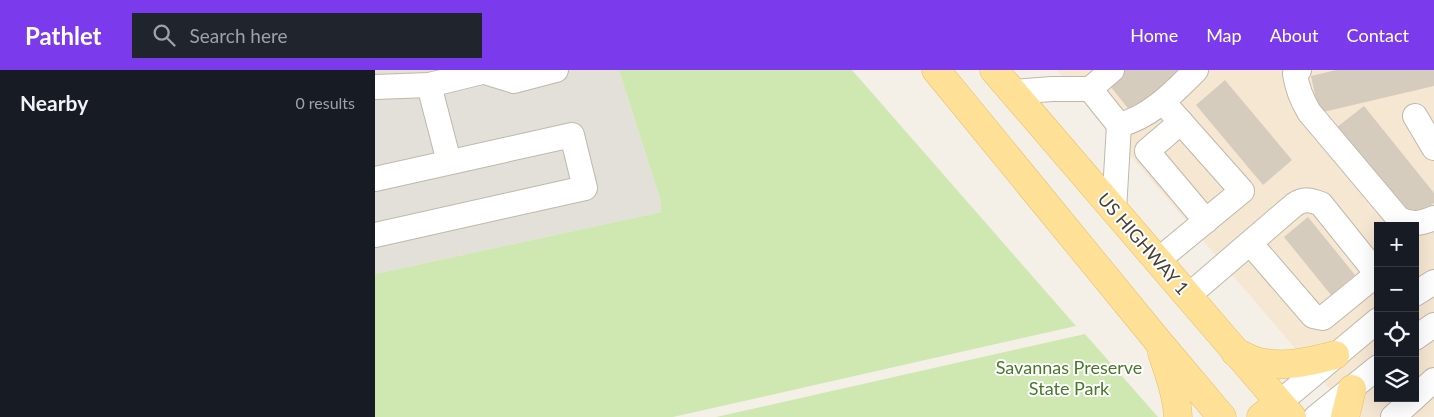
<!DOCTYPE html>
<meta charset="utf-8">
<style>
:root{--surface:#171b24;--page:#20242c;--text:#f1f3f6;--muted:#9ea1a6;--line:#363941;--accent:#7c3aed}
body{margin:0;font-family:Lato,sans-serif;background:var(--page);color:var(--text)}
.controls{position:absolute;right:15px;bottom:15px;display:grid;overflow:hidden;border-radius:0px;box-shadow:0 5px 20px #0002}
.controls button{width:45px;height:45px;display:grid;place-items:center;padding:0;border:0;border-bottom:1px solid var(--line);background:var(--surface);color:var(--text);font:25px sans-serif}
.list{margin:0;padding:0;list-style:none}
h2{display:flex;justify-content:space-between;align-items:center;height:65px;margin:0;padding:0 20px;font-size:21px}
h2 small{font-size:16px;font-weight:400;color:var(--muted)}
.icon{flex:none;width:28px;height:28px;fill:none;stroke:currentColor;stroke-width:2;stroke-linecap:round;stroke-linejoin:round}
.map{position:relative;flex:none;width:1059px;height:347px;overflow:hidden}
header{display:flex;align-items:center;gap:30px;box-sizing:border-box;height:70px;padding:0 25px;background:var(--accent);color:#fff}
header strong{font-size:24px}
nav{display:flex;gap:28px;margin-inline-start:auto;font-size:18px}
.search{width:350px;height:45px;background:var(--page);display:flex;align-items:center;gap:12px;box-sizing:border-box;padding:0 18px;border-radius:0px;color:var(--muted);font-size:19px}
main{display:flex}
aside{flex:1;background:var(--surface)}
.map>svg:first-child{display:block}
.commercial{fill:#f6e7d3}
.industrial{fill:#e3dfd9}
.green{fill:#cfe8b1}
.building{fill:#d6ccbd}
.lines{fill:none;stroke-linecap:round;stroke-linejoin:round}
.minor-casing{stroke:#bfb8aa;stroke-width:26}
.major-casing{stroke:#e4bf66;stroke-width:29}
.minor{stroke:#fff;stroke-width:24}
.major{stroke:#fee197;stroke-width:28}
.labels{text-anchor:middle;stroke-width:4;stroke-linejoin:round;paint-order:stroke}
.street-label{font-size:18px;fill:#474137;stroke:#fff}
.park-label{font-size:18px;fill:#477929;stroke:#fff}
</style>
<header>
<strong>Pathlet</strong>
<div class="search"><svg class="icon" aria-label="search" viewBox="0 0 24 24"><circle cx="10" cy="10" r="6"/><path d="M15 15l6 6"/></svg>Search here</div>
<nav><a>Home</a><a>Map</a><a>About</a><a>Contact</a></nav>
</header>
<main>
<aside>
<h2>Nearby<small>0 results</small></h2>
<ul class="list">
</ul>
</aside>
<div class="map">
<svg width="1059" height="347" viewBox="0 0 1059 347">
<rect width="100%" height="100%" fill="#f4f0e8"/>
<g class="commercial">
<polygon points="682,0 1059,0 1059,201 1040,212 1040,156 1003,156 1003,238 956,276 924,283"/>
<polygon points="1059,223 1059,244 1040,257 1040,235"/>
<polygon points="1003,262 1003,284 958,322 946,309"/>
<polygon points="1059,267 1059,347 979,347 984,325 1003,309 1003,328 1040,328 1040,280"/>
</g>
<polygon class="industrial" points="0,0 244,0 286,132 286,142 0,204"/>
<g class="green">
<polygon points="244,0 477,0 701,256 298,347 0,347 0,204 286,142 286,132"/>
<polygon points="710,264 783,347 341,347"/>
</g>
<g class="building">
<polygon points="745,0 810,0 756,42 731,11"/>
<polygon points="961,0 1059,0 1059,16 944,43 936,6"/>
<polygon points="850,10 917,90 888,115 821,35"/>
<polygon points="989,36 1059,123 1059,133 1037,150 962,57"/>
<polygon points="933,147 980,205 956,225 909,167"/>
</g>
<g class="lines">
<defs>
<g id="minor">
<path d="M924 0 920 4C922 18 927 30 934 42L1024 149C1037 155 1046 154 1059 148"/>
<polyline points="110,2 139,11 181,0"/>
<polyline points="54,15 74,92"/>
<polyline points="0,17 54,15 115,0"/>
<polyline points="715,19 744,55"/>
<polyline points="638,22 677,19 715,19 737,0"/>
<polyline points="1040,46 1059,78"/>
<polyline points="806,52 772,81 831,151"/>
<polyline points="0,109 197,65 210,118 0,165"/>
<path d="M739 140 744 55C776 47 799 22 821 0"/>
<polyline points="875,173 938,246 948,248 1002,204"/>
<polyline points="782,191 867,121 788,32"/>
<polyline points="1040,224 1059,212"/>
<path d="M813 226 919 135C929 128 936 130 946 134L1003 205"/>
<polyline points="1040,268 1059,255"/>
<polyline points="1040,327 1059,310"/>
<polyline points="904,333 1003,250"/>
<polyline points="941,347 1003,297"/>
<polyline points="1018,347 1039,328"/>
</g>
<g id="major">
<polyline points="561,0 782,270 847,347"/>
<polyline points="619,0 917,347"/>
<path d="M860 282C866 284 872 288 878 290 904 299 934 292 960 285"/>
<path d="M787 283C794 304 802 325 803 347"/>
<polyline points="886,347 904,333"/>
<polyline points="970,347 977,319"/>
</g>
</defs>
<use href="#minor" class="minor-casing"/>
<use href="#major" class="major-casing"/>
<use href="#minor" class="minor"/>
<use href="#major" class="major"/>
</g>
<g class="labels">
<g class="street-label">
<text transform="translate(768 174) rotate(49)" y="6">US HIGHWAY 1</text>
</g>
<g class="park-label">
<text x="694" y="304">Savannas Preserve<tspan x="694" dy="21">State Park</tspan></text>
</g>
</g>
</svg>
<div class="controls">
<button>+</button>
<button>−</button>
<button><svg class="icon" aria-label="locate" viewBox="0 0 24 24"><circle cx="12" cy="12" r="6"/><path d="M12 2v4M12 18v4M2 12h4M18 12h4"/></svg></button>
<button><svg class="icon" aria-label="layers" viewBox="0 0 24 24"><path d="M12 4l9 5-9 5-9-5zM3 14l9 5 9-5"/></svg></button>
</div>
</div>
</main>
